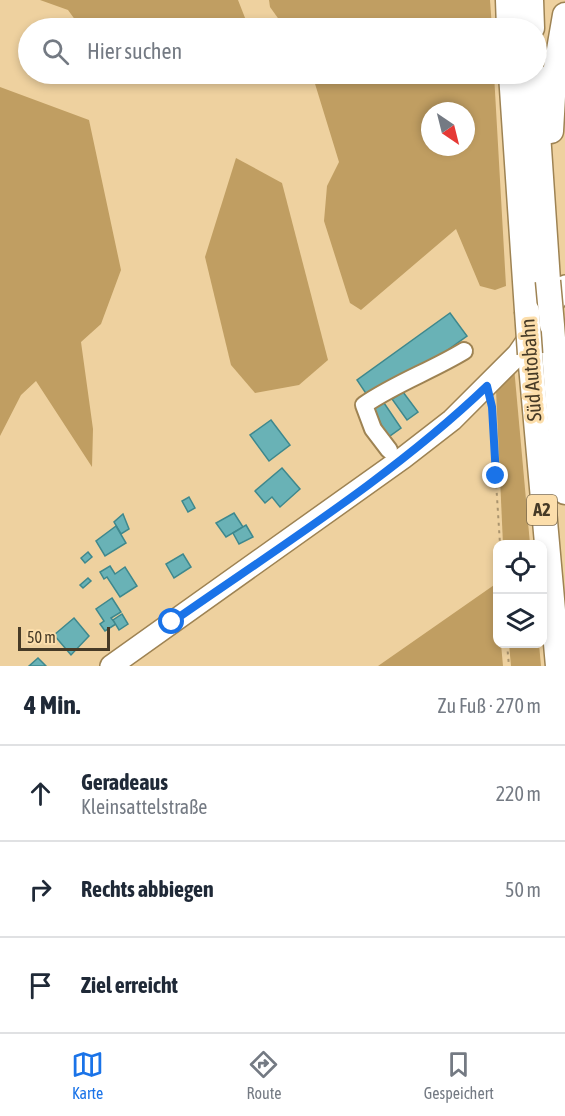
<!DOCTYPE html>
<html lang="de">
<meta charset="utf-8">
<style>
:root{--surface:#fff;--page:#f2f2f3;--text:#1f2937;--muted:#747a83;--line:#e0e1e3;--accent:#1a73e8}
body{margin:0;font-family:"Asap Condensed",sans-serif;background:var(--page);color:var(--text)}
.controls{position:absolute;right:18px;bottom:18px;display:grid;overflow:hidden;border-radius:12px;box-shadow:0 3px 9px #0003}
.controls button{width:54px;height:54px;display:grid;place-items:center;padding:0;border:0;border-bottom:2px solid var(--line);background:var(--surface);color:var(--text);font:30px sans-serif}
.compass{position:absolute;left:421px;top:102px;width:54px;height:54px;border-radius:50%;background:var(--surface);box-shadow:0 3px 9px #0003;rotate:145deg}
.scale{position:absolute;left:18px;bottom:15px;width:92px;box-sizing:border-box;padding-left:6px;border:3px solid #463a26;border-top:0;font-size:16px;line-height:21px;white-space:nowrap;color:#463a26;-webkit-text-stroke:4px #fcdeab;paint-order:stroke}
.stop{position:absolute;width:18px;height:18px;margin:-14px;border:4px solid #1a73e8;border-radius:50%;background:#fff}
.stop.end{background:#1a73e8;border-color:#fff;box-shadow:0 2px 6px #0008}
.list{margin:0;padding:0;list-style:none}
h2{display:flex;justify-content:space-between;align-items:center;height:78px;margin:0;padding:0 24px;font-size:26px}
h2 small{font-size:20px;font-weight:400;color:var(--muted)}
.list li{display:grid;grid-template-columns:39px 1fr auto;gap:18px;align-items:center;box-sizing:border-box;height:96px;padding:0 24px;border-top:2px solid var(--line)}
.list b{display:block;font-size:22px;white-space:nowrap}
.list p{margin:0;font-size:20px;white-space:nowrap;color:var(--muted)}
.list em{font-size:20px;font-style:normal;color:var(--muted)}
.icon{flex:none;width:33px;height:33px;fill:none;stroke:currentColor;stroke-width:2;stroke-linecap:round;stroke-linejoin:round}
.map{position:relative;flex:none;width:565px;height:666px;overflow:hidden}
.search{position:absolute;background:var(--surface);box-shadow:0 3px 9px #0003;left:18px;right:18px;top:18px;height:66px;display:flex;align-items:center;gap:15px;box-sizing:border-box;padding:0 21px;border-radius:33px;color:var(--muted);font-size:22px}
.sheet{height:366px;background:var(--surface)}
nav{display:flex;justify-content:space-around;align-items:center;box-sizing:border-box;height:84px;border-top:2px solid var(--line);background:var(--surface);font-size:16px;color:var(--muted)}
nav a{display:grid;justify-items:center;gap:3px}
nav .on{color:var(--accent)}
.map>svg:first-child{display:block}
.green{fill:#c09e62;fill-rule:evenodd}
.building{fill:#69b2b6;stroke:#3e888d;stroke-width:1.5}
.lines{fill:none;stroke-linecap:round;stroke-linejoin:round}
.minor-casing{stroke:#9e8353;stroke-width:20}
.major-casing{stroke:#9e8353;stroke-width:24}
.highway-casing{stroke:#9e8353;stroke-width:27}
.path{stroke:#aa946e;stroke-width:2;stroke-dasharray:3 4.5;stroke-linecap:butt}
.minor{stroke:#fff;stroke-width:16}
.major{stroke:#fff;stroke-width:21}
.highway{stroke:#fff;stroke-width:24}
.highway-bridge-casing{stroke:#9e8353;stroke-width:27;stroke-linecap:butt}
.highway-bridge{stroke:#fff;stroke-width:24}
.route{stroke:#1a73e8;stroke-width:8}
.labels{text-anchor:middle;stroke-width:6;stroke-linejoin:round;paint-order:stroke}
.shield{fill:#fcdeab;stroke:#7d6b4e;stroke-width:1.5}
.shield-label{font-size:18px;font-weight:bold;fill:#463a26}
.street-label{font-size:20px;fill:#463a26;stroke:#fcdeab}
</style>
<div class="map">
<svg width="565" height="666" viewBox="0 0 565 666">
<rect width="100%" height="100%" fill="#eed19f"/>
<g class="green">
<polygon points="40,0 238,0 249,28 81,28 68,10"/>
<polygon points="269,0 490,0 492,28 285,28 270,7"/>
<path d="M312 74H494L506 286 495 290 480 286 456 229 361 310 350 303 324 221 327 186 339 162ZM430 111H466V147H430Z"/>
<polygon points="0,87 89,120 121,270 101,324 81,342 93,429 92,467 36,381 21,395 0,436"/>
<polygon points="236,158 282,183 328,360 299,385 255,393 231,365 205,257"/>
<polygon points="514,367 530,544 503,544 496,390"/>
<polygon points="497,583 498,644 501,644 503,666 378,666"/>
<polygon points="509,644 539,644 541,666 511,666"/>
</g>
<g class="building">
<polygon points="450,313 467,336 413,375 409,370 369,398 357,380"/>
<polygon points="403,392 418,412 407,420 392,399"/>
<polygon points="382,400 401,428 387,438 373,406"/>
<polygon points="271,420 290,445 269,461 250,435"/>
<polygon points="282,468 300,489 280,507 272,497 265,503 255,491"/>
<polygon points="189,497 195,508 188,512 182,501"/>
<polygon points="234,513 243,527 226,537 216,523"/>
<polygon points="123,514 129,529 121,534 114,522"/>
<polygon points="246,525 253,537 239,544 233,533"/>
<polygon points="116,526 126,543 105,556 96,541"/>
<polygon points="88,552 92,557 85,563 81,558"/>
<polygon points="183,554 191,567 174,578 166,564"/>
<polygon points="110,566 115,574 125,567 137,586 120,597 107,577 104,579 100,572"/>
<polygon points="88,578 91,581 83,588 80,585"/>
<polygon points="112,598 121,612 111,618 116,624 105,631 100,624 104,621 96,609"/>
<polygon points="122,614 128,624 119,630 113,620"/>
<polygon points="74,618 89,636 71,655 54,635"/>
<polygon points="38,658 46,666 29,666"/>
</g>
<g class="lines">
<defs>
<path id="minor" d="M389 450 373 429 364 405C396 383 431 371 464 351"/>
<polyline id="major" points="111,666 403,458 452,420 518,354 565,286"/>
<g id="highway">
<polyline points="508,0 509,28"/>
<polyline points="531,0 532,28"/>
<polyline points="511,74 527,311"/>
<polyline points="534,74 548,281"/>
<polyline points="551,131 554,79 565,15"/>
<polyline points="552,325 565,492"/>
<polyline points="530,354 558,666"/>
</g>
</defs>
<use href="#minor" class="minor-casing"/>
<use href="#major" class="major-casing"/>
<use href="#highway" class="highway-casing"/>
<g class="path">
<polyline points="491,403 500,544"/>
<polyline points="507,644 509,666"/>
</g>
<use href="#minor" class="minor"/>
<use href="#major" class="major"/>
<use href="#highway" class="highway"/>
<defs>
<g id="highway-bridge">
<polyline points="548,281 552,325"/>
<polyline points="527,311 530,354"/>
</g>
</defs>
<use href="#highway-bridge" class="highway-bridge-casing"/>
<use href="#highway-bridge" class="highway-bridge"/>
</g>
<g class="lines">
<path class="route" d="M172 622C279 547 393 476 487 386L492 407 496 476"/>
</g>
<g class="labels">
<rect class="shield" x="527" y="495" width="30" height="30" rx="4.5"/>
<g class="shield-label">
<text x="542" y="516">A2</text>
</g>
<g class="street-label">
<text transform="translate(531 370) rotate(-94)" y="7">Süd Autobahn</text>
</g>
</g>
</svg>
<div class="controls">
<button><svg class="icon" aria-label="locate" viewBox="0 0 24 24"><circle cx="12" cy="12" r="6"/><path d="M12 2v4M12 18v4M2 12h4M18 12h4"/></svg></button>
<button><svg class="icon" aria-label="layers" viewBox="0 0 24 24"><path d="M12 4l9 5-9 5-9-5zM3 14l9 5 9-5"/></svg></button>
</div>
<svg class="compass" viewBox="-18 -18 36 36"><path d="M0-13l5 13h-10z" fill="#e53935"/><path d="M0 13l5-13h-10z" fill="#747a83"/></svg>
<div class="scale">50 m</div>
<div class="stop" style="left:172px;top:622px"></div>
<div class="stop end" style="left:496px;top:476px"></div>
<div class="search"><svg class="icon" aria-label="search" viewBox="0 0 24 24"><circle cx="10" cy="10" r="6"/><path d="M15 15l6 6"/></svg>Hier suchen</div>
</div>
<section class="sheet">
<h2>4 Min.<small>Zu Fuß · 270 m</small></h2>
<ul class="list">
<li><svg class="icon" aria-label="ahead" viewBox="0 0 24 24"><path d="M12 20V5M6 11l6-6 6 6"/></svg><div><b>Geradeaus</b><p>Kleinsattelstraße</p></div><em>220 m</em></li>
<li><svg class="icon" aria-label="right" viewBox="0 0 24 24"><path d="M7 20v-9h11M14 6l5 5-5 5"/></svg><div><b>Rechts abbiegen</b></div><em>50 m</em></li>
<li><svg class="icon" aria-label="arrive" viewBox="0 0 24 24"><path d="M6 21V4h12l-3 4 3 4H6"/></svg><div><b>Ziel erreicht</b></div></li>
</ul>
</section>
<nav>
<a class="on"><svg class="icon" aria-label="map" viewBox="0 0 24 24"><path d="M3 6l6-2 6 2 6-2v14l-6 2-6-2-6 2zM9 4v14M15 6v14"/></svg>Karte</a>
<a><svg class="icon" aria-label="directions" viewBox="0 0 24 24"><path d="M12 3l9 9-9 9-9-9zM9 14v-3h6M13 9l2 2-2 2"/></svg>Route</a>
<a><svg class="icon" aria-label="saved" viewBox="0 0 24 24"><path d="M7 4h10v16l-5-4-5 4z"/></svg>Gespeichert</a>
</nav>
